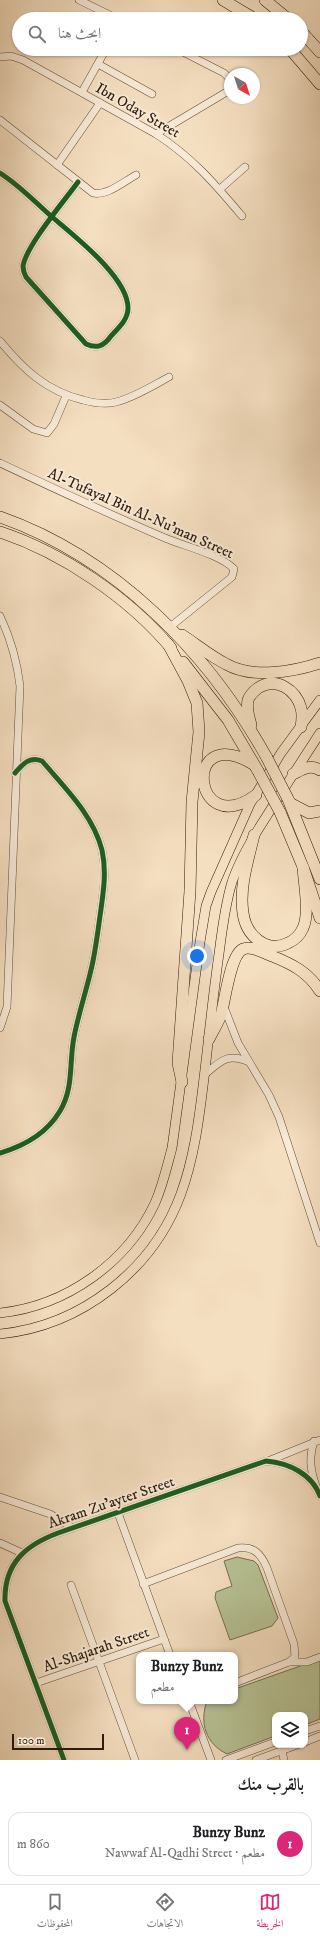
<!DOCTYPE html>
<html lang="ar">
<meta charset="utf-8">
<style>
:root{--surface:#fff;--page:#f6f6f6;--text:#202124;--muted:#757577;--line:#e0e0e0;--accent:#db2777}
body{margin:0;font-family:"IM FELL DW Pica",Amiri,serif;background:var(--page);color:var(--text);direction:rtl}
.controls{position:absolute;right:12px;bottom:12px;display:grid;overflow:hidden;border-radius:8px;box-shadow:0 1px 3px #0004}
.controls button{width:36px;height:36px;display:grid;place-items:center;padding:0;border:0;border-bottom:1px solid var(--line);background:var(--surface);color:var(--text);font:20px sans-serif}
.compass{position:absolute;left:224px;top:68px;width:36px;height:36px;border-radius:50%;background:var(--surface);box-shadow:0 1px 3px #0004;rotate:141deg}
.scale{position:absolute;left:12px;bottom:10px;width:92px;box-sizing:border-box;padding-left:4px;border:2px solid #2f1c0d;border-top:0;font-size:11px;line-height:14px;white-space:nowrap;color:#2f1c0d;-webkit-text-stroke:3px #f8ead7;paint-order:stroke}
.you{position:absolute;left:197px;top:956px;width:14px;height:14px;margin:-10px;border:3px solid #fff;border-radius:50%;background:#1a73e8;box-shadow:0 0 0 6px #1a73e833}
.badge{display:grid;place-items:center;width:26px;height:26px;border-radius:50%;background:var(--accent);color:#fff;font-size:13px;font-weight:700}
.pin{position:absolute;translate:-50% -33px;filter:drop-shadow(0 1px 2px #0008)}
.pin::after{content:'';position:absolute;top:21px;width:14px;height:12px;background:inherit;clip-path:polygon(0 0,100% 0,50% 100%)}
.popup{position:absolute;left:136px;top:1652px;width:102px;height:52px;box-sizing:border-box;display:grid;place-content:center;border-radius:8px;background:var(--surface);filter:drop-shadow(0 1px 3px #0005);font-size:13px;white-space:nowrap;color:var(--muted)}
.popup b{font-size:15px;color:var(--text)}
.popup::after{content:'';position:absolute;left:50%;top:100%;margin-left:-8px;border:8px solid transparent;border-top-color:var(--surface)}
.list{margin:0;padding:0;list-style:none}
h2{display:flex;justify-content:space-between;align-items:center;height:52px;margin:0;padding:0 16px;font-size:17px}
h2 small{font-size:13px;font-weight:400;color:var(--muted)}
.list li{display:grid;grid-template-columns:26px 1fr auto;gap:12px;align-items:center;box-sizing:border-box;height:64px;margin:0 8px 8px;padding:0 8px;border:1px solid var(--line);border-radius:12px}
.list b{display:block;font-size:15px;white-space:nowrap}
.list p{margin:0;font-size:13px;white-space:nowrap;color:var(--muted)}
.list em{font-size:13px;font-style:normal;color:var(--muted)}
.icon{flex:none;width:22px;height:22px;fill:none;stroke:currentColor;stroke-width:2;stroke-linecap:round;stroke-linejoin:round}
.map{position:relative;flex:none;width:320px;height:1760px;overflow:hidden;direction:ltr}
.search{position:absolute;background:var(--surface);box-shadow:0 1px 3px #0004;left:12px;right:12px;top:12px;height:44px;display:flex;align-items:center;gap:10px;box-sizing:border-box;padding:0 14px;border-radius:22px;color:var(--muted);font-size:15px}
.sheet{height:124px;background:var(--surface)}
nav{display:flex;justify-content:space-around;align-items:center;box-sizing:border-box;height:56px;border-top:1px solid var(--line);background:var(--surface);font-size:11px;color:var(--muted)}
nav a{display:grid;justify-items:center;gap:2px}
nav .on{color:var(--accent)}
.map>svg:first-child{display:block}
.green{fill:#b7c396;stroke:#737052}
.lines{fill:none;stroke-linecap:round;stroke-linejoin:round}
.minor-casing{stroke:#604d3a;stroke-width:8}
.major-casing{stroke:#2f1c0d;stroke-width:10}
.highway-casing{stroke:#2f1c0d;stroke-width:12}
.minor{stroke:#f8ead7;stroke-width:7}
.major{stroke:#f5dfc1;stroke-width:9}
.highway{stroke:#f5dfc1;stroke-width:11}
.highway-bridge-casing{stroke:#2f1c0d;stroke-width:12;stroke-linecap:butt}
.highway-bridge{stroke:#f5dfc1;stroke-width:11}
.cycleway-casing{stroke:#f8ead7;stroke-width:8}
.cycleway{stroke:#1b5e20;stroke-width:5}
.labels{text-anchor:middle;stroke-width:4;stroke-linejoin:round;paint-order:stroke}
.street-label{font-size:15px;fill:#2f1c0d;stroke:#f8ead7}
</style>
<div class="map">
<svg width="320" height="1760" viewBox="0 0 320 1760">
<rect width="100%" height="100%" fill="#f5dfc1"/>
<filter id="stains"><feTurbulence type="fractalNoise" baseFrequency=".005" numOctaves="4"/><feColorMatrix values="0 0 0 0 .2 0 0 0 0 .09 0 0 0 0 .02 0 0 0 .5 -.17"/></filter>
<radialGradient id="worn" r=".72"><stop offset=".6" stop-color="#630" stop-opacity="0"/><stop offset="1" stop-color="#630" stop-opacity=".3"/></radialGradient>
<g class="green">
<polygon points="237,1557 254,1561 258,1565 278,1618 272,1626 230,1640 215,1598 216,1592 232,1586 224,1561"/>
<path d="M320 1659V1719L305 1725V1715H275V1736L227 1754C206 1744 199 1723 207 1701H235V1689Z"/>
</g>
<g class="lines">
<defs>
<g id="minor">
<polyline points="79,0 118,19"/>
<polyline points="177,49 224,73 230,79"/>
<path d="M0 57 11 56 23 60 156 134C192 157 215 184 242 216"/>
<polyline points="98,64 152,94"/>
<polyline points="82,92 106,49"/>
<path d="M0 120 93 193C107 196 123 182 136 175"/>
<polyline points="156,134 230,90"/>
<polyline points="57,165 100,103"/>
<path d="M0 173C19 185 34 201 51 216 73 235 128 277 128 308 128 320 118 328 111 336 104 346 97 349 86 344L26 277C24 273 23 270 23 266 26 246 65 200 78 182"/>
<polyline points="220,189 245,167"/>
<path d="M0 341C23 369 46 391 83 400 94 403 105 405 116 402 135 397 152 386 169 377"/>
<polyline points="0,405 33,429 47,433 54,424 66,396"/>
<path d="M0 463C55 489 109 514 165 538 184 546 221 555 234 569L232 577 170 627"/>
<path d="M0 616C11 639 17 661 20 686L7 1007 0 1028"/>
<polyline points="224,1007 238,1043 269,1095 279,1117 320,1243"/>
<path d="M204 1075C220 1062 227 1052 249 1062"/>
<path d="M0 1153C24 1146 47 1133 60 1111 74 1088 69 1062 74 1037 79 1011 88 986 93 961 96 946 98 931 100 916 103 894 107 873 102 850 93 815 65 788 42 761 29 756 23 764 15 773"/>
<path d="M314 1441C309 1458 310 1469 316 1486"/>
<polyline points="268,1461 320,1440"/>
<polyline points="0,1497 50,1514 73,1528"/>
<polyline points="118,1513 170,1655"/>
<polyline points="0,1543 22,1553"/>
<path d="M143 1584 238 1548C254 1546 261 1554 267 1568L294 1644 295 1657 289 1662"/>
<polyline points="71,1585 135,1760"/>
<polyline points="36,1683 164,1639"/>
<polyline points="235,1683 289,1662 307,1662 320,1657"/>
<polyline points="189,1701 211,1760"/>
<polyline points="305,1731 320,1726"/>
<polyline points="305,1742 320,1736"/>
<polyline points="282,1751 284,1760"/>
<path d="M64 1760 5 1601C4 1563 26 1545 58 1533L266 1461C289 1463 312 1474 320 1496"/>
<polyline points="226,1760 275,1742"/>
<polyline points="256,1760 297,1745"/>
</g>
<g id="major">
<path d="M0 1313C66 1306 127 1263 155 1203 163 1185 167 1166 172 1148L200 942 206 906 211 892 250 804 281 753 320 700"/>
<path d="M0 1334C40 1330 79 1314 111 1289 183 1233 194 1163 204 1078 209 1037 213 995 219 954 222 930 225 905 232 882 240 858 253 837 266 817 284 788 302 761 320 733"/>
</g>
<g id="highway">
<polyline points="223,0 255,19"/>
<polyline points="265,0 288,19"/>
<polyline points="301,31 320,52"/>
<polyline points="290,49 320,84"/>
<path d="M0 517C116 558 208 652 267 758"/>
<path d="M0 532C63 553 129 598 171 648"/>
<path d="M182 635C196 644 210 656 226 664 252 679 293 672 320 663"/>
<polyline points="168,644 188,681 197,703 199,732 192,802 190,891 178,1063 182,1082"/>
<polyline points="183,662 228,720 258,771"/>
<path d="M251 725C249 717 246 709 248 700 250 695 254 691 258 688 276 676 296 690 301 708 303 715 302 721 301 727"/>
<path d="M253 764C181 721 192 842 256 795"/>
<path d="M293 774C303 769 310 764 320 770"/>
<polyline points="288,799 320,879"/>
<polyline points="290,803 309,813 320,811"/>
<polyline points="280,812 303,867 320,918"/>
<path d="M254 835C248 861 239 887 243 913 246 935 266 954 288 943 295 940 300 935 303 928 310 913 304 884 303 867"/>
<path d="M209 1039C213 1031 218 1023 221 1015 225 1001 230 955 243 949 252 945 263 953 272 956 292 964 308 972 320 991"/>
</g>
</defs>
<use href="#minor" class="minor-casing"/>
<use href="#major" class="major-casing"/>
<use href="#highway" class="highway-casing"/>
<use href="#minor" class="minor"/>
<use href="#major" class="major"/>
<use href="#highway" class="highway"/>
<defs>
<g id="highway-bridge">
<polyline points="267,758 288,799"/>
<polyline points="258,771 280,812"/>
</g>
</defs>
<use href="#highway-bridge" class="highway-bridge-casing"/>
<use href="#highway-bridge" class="highway-bridge"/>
<defs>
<g id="cycleway">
<path d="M0 173C19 185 34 201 51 216 73 235 128 277 128 308 128 320 118 328 111 336 104 346 97 349 86 344L26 277C24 273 23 270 23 266 26 246 65 200 78 182"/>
<path d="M0 1153C24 1146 47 1133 60 1111 74 1088 69 1062 74 1037 79 1011 88 986 93 961 96 946 98 931 100 916 103 894 107 873 102 850 93 815 65 788 42 761 29 756 23 764 15 773"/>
<path d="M64 1760 5 1601C4 1563 26 1545 58 1533L266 1461C289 1463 312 1474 320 1496"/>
</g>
</defs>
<use href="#cycleway" class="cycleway-casing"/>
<use href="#cycleway" class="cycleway"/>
</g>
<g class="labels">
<g class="street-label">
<text transform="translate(138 110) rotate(30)" y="5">Ibn Oday Street</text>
<text transform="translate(141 513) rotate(24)" y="5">Al-Tufayal Bin Al-Nu'man Street</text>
<text transform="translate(111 1502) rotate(-19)" y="5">Akram Zu'ayter Street</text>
<text transform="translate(96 1649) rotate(-19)" y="5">Al-Shajarah Street</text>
</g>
</g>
<rect width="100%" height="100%" filter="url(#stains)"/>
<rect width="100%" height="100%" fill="url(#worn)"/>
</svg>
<div class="controls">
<button><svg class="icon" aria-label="layers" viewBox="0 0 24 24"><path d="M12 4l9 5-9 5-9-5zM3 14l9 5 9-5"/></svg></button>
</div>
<svg class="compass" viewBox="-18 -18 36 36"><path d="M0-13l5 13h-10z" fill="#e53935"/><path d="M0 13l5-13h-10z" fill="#757577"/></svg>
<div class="scale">100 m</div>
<div class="you"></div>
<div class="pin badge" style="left:187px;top:1750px">1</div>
<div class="popup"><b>Bunzy Bunz</b>مطعم</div>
<div class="search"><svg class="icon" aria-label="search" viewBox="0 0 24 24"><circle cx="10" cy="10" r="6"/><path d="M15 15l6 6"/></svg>ابحث هنا</div>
</div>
<section class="sheet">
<h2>بالقرب منك<small></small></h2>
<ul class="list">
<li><span class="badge">1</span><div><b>Bunzy Bunz</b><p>مطعم · Nawwaf Al-Qadhi Street</p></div><em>860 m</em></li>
</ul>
</section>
<nav>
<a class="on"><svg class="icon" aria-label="map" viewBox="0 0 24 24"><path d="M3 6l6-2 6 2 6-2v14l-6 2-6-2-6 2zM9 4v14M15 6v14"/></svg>الخريطة</a>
<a><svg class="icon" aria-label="directions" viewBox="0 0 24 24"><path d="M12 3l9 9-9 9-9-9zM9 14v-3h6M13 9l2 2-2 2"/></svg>الاتجاهات</a>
<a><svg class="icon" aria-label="saved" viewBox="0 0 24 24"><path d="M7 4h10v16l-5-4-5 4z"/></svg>المحفوظات</a>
</nav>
